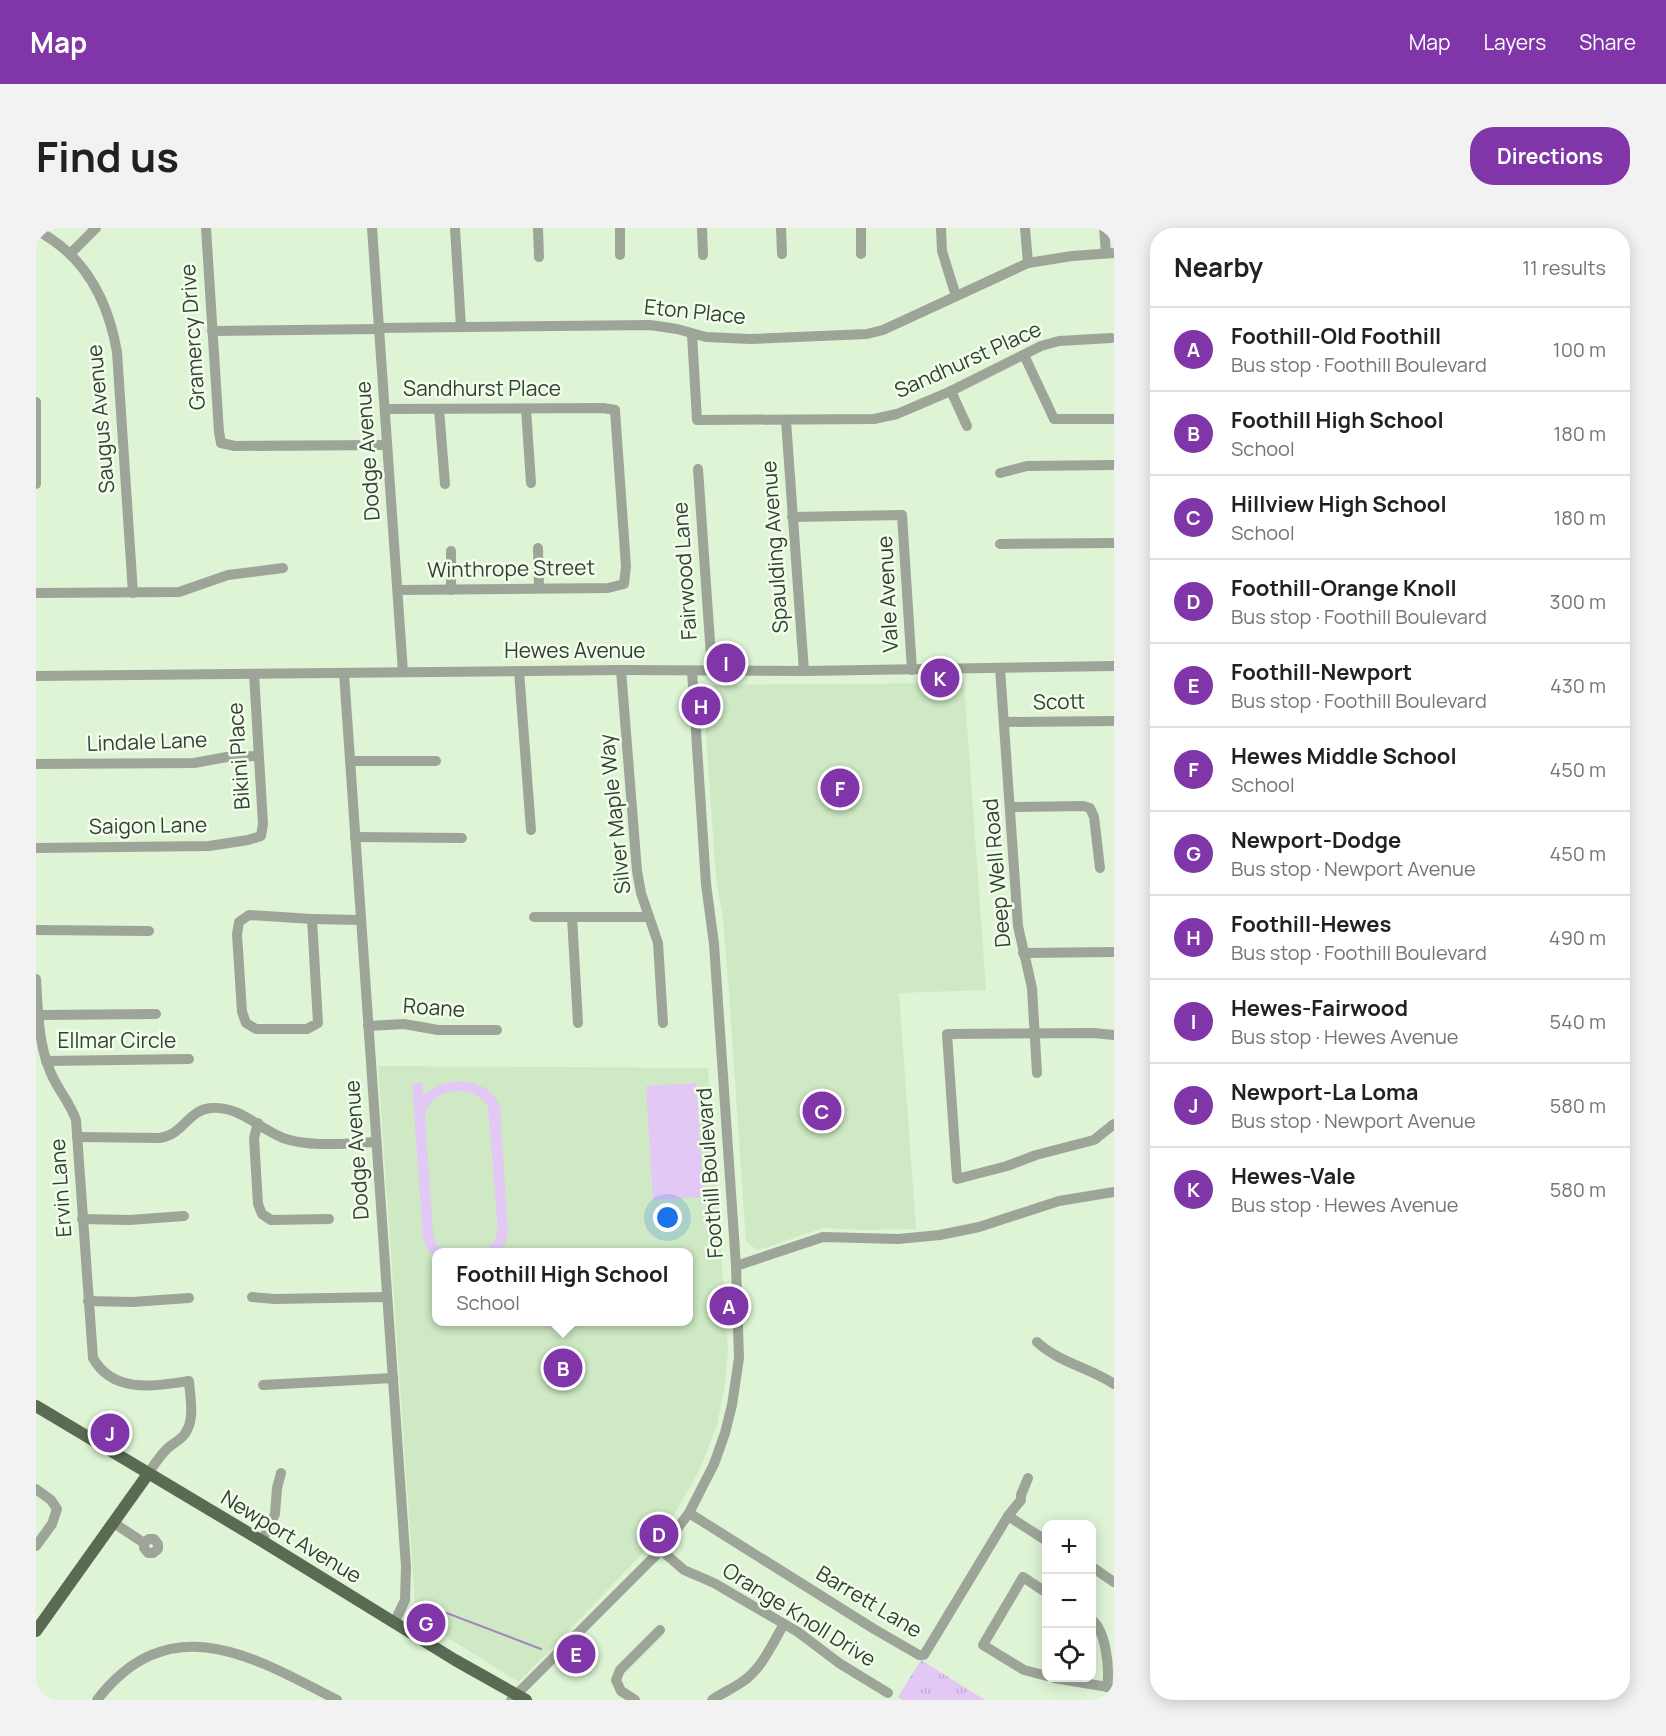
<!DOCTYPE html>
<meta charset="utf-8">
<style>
:root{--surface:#fff;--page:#f2f2f2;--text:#202124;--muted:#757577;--line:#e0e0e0;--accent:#8036a8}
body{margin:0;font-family:Manrope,sans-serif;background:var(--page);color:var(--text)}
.controls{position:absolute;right:18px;bottom:18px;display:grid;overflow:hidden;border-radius:12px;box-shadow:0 3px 15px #0003}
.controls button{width:54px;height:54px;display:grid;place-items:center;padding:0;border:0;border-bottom:2px solid var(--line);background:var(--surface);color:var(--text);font:30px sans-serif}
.you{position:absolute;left:632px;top:990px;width:21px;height:21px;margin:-15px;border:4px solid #fff;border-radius:50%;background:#1a73e8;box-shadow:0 0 0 9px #1a73e833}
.badge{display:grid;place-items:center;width:39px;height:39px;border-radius:50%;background:var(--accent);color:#fff;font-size:20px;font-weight:700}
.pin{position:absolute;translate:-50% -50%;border:3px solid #fff;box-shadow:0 2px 6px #0006}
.popup{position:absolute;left:396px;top:1020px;width:261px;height:78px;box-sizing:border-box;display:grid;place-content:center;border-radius:12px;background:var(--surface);filter:drop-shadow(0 2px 4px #0005);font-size:20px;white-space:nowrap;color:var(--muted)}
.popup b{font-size:22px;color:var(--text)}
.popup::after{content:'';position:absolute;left:50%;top:100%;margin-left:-12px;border:12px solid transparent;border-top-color:var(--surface)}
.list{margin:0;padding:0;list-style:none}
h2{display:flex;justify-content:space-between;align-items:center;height:78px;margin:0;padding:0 24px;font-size:26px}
h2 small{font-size:20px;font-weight:400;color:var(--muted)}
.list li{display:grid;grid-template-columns:39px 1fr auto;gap:18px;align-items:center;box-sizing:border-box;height:84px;padding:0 24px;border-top:2px solid var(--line)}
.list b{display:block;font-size:22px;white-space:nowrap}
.list p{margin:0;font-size:20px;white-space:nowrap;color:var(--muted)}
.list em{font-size:20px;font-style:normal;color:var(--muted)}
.icon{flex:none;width:33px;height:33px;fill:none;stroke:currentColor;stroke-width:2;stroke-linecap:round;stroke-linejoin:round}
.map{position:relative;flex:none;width:1078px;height:1472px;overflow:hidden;border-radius:24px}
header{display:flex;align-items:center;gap:36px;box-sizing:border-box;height:84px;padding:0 30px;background:var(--accent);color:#fff}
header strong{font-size:28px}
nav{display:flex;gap:33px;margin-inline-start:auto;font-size:21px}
.intro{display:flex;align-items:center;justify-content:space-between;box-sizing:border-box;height:144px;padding:0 36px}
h1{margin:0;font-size:42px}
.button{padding:15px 27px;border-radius:24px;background:var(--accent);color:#fff;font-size:21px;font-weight:700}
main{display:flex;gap:36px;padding:0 36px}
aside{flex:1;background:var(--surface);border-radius:24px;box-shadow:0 3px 15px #0003}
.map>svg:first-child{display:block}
.built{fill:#cee9c4;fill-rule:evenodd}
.grass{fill:url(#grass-tufts)}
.pitch{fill:#e3c8f6}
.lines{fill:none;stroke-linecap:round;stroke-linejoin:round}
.stream{stroke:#a687bb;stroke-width:2}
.minor{stroke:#9ca598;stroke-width:10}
.major{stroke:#5a6a53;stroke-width:12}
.labels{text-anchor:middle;stroke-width:5;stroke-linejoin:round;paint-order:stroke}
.street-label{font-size:21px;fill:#363f33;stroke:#f1feeb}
</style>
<header>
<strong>Map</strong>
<nav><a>Map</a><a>Layers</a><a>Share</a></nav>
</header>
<div class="intro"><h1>Find us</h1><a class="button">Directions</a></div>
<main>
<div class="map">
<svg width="1078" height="1472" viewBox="0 0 1078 1472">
<defs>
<pattern id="grass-tufts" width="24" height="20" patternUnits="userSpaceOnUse" patternTransform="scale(1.5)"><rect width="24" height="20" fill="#e3c8f6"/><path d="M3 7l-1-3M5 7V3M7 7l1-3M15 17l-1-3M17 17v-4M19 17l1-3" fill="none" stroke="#c3add3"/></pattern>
</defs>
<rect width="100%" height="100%" fill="#def4d5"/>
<g class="built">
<polygon points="928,455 950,762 863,765 880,1001 828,1002 787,1000 722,1022 710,1014 693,765 687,691 680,650 667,463 676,457"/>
<path d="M342 838 672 840 692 1122 689 1157 681 1197 663 1243 629 1302 483 1454 380 1390ZM401 1024H653V1094H401Z"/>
</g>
<polygon class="grass" points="885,1432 949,1472 867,1472 862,1469"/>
<g class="pitch">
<path d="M423 853C442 854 457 861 464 879L472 1006 469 1016 463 1024H444L457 1016 462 1003 452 878C438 855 394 859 389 887L397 1006 401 1017 412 1024H401V1030L392 1022 387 1010 376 855H386L387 866 406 856Z"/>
<polygon points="660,855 668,969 617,972 610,858"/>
</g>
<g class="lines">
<polyline class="stream" points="387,1376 505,1421"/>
<g class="minor">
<polyline points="170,0 183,204 185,215 199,218 351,217"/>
<polyline points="336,0 367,444"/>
<polyline points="419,0 425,99"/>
<polyline points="502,0 503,29"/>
<polyline points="666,0 667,27"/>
<polyline points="745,0 746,26"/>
<polyline points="825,0 825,26"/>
<polyline points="905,0 906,23 920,68"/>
<polyline points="989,0 992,35"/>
<polyline points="1068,0 1070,25"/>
<path d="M0 2C49 27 72 72 81 124L97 365"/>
<polyline points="34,26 60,0"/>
<polyline points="584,27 584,0"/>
<polyline points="343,100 614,97 641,101 670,109 714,111 831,106 847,102 992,35 1036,28 1078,25"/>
<polyline points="176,103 343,101"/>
<polyline points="656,106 661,192 838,191 861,186 915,163 1005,118 1023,113 1075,110"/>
<polyline points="988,127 1018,191 1078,191"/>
<polyline points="915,163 931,198"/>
<polyline points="0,174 0,256"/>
<polyline points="349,181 567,180 579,182 580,197 590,338 588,356 572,360 362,362"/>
<polyline points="403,181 409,256"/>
<polyline points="490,181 495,255"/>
<polyline points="750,193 768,443"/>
<polyline points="662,241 676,443"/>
<polyline points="964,245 991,238 1078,237"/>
<polyline points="756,289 866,287 876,442"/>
<polyline points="964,316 1078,315"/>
<polyline points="502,320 503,360"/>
<polyline points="415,323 415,362"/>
<polyline points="0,365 143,364 192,347 247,340"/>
<polyline points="964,440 982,698 996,760 1001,845"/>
<polyline points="585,442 601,643 605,665 622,715 627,795"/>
<polyline points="483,443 495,602"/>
<polyline points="308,445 370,1339 369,1372 358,1395"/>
<polyline points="0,448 585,442 768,443 1078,438"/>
<polyline points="968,494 1078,493"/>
<polyline points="314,533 400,533"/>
<polyline points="0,536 158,535 191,529 222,528"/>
<polyline points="974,579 1047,578 1054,580 1058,589 1064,640"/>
<polyline points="319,609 426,610"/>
<polyline points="0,620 173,618 212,612 225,608 227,596 218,446"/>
<polygon points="213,687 276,691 282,795 271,801 220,801 210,795 206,784 201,706 203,694"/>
<polyline points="498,689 613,689"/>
<polyline points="536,689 542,795"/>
<polyline points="276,691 325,692"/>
<polyline points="0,702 113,703"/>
<polyline points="987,725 1078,724"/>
<path d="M0 751C2 782 2 814 14 843 21 861 34 874 40 892L57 1130C77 1166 119 1158 153 1153 154 1169 159 1190 150 1204 146 1212 138 1214 132 1220 124 1227 118 1237 112 1246"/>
<polyline points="3,787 120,786"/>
<polyline points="332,798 368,796 402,802 461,802"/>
<polyline points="1078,807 1057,805 911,806 921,951 971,938 1000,927 1058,912 1078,896"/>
<polyline points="10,833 153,831"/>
<polyline points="222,895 218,910 222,976 226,986 235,992 293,991"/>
<path d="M41 909 124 910C148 906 152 882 175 880 204 878 222 900 247 910 275 920 311 915 340 914"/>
<polyline points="46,991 93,992 148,988"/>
<polyline points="700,1038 787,1009 862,1011 904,1007 943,999 1023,973 1078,964"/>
<polyline points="216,1069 239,1071 351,1069"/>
<polyline points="52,1073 96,1074 153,1070"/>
<path d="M1001 1114C1022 1134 1054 1140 1078 1156"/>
<polyline points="227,1157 357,1150"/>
<polyline points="0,1261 15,1272 21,1281 16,1296 0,1318"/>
<polyline points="653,1285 838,1401 883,1427 888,1427 972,1288 985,1272 985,1267 992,1250"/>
<polyline points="972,1288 1011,1313"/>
<polyline points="78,1295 108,1315 108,1320 112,1325 117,1325 122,1321 122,1316 118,1311 113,1311 108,1315"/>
<polyline points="226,1313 239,1286 241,1260 245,1245"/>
<polyline points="625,1322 648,1342 678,1355 762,1404 803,1435 852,1465"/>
<polyline points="1056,1339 1078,1354"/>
<polyline points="1011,1365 987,1349 947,1417 988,1442 1011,1448"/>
<path d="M1056 1392C1070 1403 1074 1441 1071 1459"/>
<polyline points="1018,1450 1078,1460"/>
<path d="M61 1472C134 1378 216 1428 301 1472"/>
<polyline points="475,1472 625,1322 653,1285 678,1236 689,1205 696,1177 703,1130 700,1038 678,716 670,656 656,443"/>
<polyline points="599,1472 585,1463 580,1452 584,1442 624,1402"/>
<path d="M676 1472C686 1465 696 1461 706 1454 726 1441 736 1416 748 1396"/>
</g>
<g class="major">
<polyline points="0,1178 226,1313 419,1432 490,1472"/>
<polyline points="0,1403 112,1246"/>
</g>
</g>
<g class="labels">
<g class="street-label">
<text transform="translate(659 84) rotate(6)" y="7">Eton Place</text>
<text transform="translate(157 109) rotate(-94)" y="7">Gramercy Drive</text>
<text transform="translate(932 132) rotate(-24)" y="7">Sandhurst Place</text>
<text x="446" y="168">Sandhurst Place</text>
<text transform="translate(65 191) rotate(-95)" y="7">Saugus Avenue</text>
<text transform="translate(332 223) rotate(-94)" y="7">Dodge Avenue</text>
<text transform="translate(739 319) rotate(-94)" y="7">Spaulding Avenue</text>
<text transform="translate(475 341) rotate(-1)" y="7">Winthrope Street</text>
<text transform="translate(649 343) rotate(-94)" y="7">Fairwood Lane</text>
<text transform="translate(852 366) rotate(-93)" y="7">Vale Avenue</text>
<text x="539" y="430">Hewes Avenue</text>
<text transform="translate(1023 474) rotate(-1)" y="7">Scott</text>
<text transform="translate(111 514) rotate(-2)" y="7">Lindale Lane</text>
<text transform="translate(203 528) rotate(-94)" y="7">Bikini Place</text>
<text transform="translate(579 586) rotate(-96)" y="7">Silver Maple Way</text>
<text transform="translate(112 598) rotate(-1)" y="7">Saigon Lane</text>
<text transform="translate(961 645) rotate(-95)" y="7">Deep Well Road</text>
<text transform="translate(398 780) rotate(4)" y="7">Roane</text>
<text x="81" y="820">Ellmar Circle</text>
<text transform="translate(321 922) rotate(-94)" y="7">Dodge Avenue</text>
<text transform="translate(674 945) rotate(-94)" y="7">Foothill Boulevard</text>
<text transform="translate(25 960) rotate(-94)" y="7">Ervin Lane</text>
<text transform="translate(255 1309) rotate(31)" y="7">Newport Avenue</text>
<text transform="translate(833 1374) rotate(31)" y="7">Barrett Lane</text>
<text transform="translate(763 1387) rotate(32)" y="7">Orange Knoll Drive</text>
</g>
</g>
</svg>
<div class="controls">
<button>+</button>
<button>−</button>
<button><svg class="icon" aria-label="locate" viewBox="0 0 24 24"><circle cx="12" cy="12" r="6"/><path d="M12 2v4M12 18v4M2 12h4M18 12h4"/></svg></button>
</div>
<div class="you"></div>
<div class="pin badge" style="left:693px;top:1078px">A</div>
<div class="pin badge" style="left:527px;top:1140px">B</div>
<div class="popup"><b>Foothill High School</b>School</div>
<div class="pin badge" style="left:786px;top:883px">C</div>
<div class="pin badge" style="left:623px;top:1306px">D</div>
<div class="pin badge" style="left:540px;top:1426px">E</div>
<div class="pin badge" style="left:804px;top:560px">F</div>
<div class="pin badge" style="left:390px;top:1395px">G</div>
<div class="pin badge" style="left:665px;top:478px">H</div>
<div class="pin badge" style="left:690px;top:435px">I</div>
<div class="pin badge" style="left:74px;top:1205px">J</div>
<div class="pin badge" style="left:904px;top:450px">K</div>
</div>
<aside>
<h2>Nearby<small>11 results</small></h2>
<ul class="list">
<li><span class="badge">A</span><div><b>Foothill-Old Foothill</b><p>Bus stop · Foothill Boulevard</p></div><em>100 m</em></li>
<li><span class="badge">B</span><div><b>Foothill High School</b><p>School</p></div><em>180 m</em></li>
<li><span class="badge">C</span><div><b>Hillview High School</b><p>School</p></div><em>180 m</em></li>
<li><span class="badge">D</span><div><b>Foothill-Orange Knoll</b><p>Bus stop · Foothill Boulevard</p></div><em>300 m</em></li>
<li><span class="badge">E</span><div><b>Foothill-Newport</b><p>Bus stop · Foothill Boulevard</p></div><em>430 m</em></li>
<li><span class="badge">F</span><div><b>Hewes Middle School</b><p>School</p></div><em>450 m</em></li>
<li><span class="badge">G</span><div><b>Newport-Dodge</b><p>Bus stop · Newport Avenue</p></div><em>450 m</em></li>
<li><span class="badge">H</span><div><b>Foothill-Hewes</b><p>Bus stop · Foothill Boulevard</p></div><em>490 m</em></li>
<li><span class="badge">I</span><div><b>Hewes-Fairwood</b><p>Bus stop · Hewes Avenue</p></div><em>540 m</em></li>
<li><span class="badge">J</span><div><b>Newport-La Loma</b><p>Bus stop · Newport Avenue</p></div><em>580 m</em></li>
<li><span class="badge">K</span><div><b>Hewes-Vale</b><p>Bus stop · Hewes Avenue</p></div><em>580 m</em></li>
</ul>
</aside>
</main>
